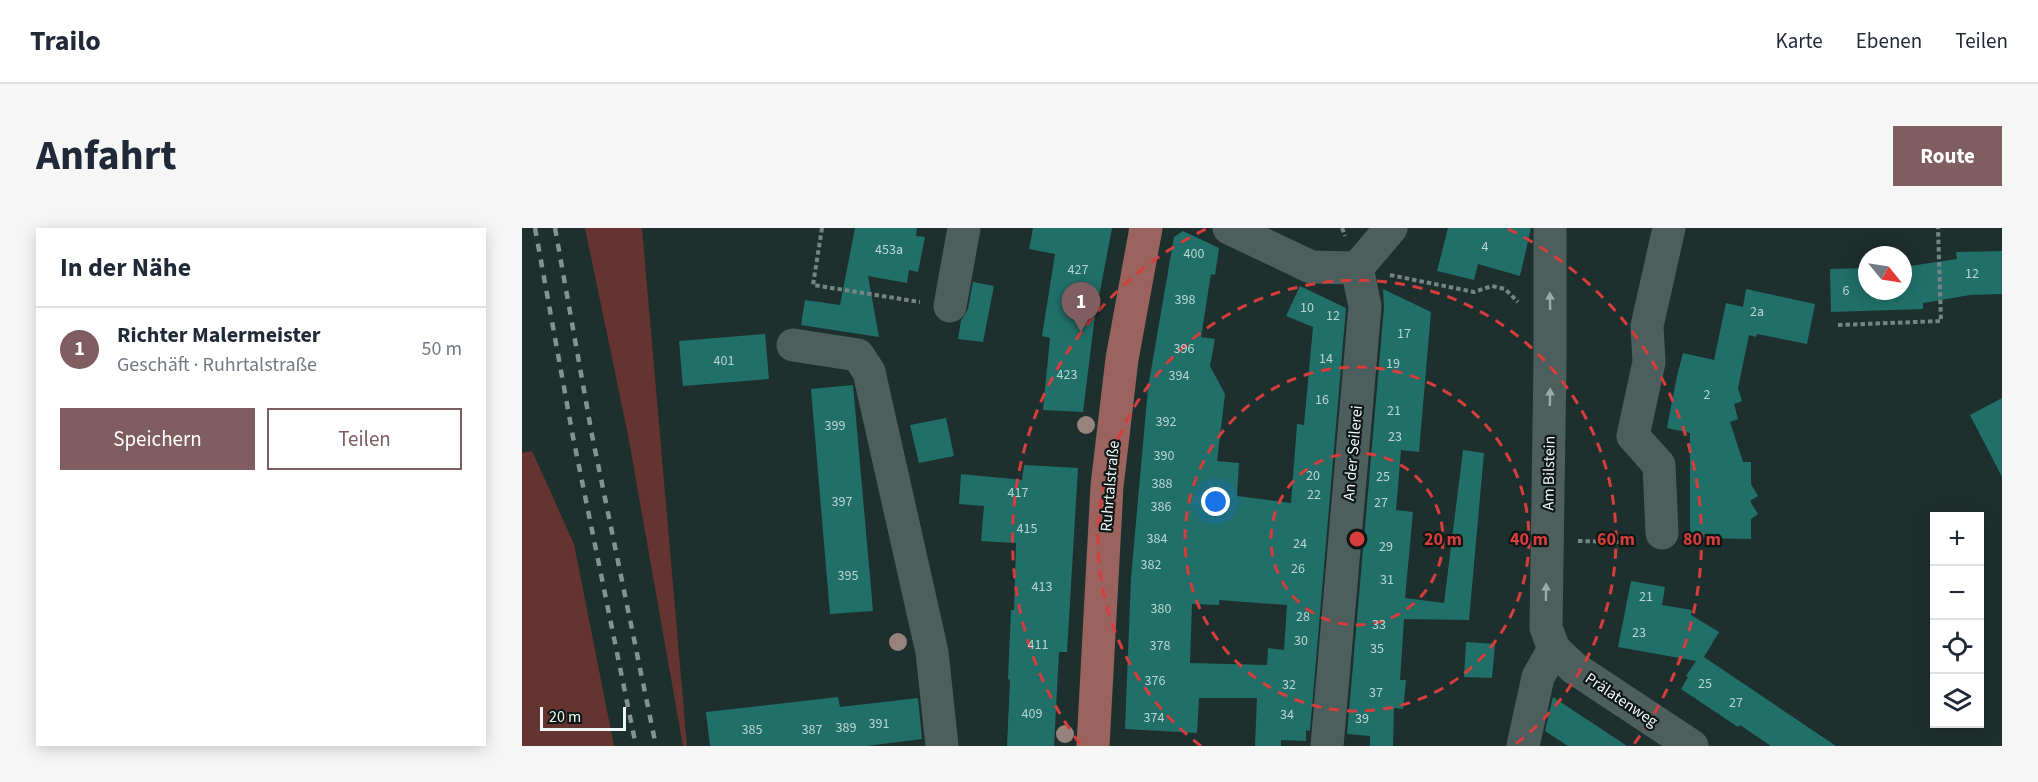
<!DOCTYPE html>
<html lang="de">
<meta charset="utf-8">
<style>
:root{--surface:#fff;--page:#f6f6f7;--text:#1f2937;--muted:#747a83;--line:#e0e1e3;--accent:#7f5d61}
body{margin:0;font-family:"Source Sans 3",sans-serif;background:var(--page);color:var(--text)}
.controls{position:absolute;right:18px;bottom:18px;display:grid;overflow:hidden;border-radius:0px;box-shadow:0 3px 15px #0003}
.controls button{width:54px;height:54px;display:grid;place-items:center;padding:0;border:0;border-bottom:2px solid var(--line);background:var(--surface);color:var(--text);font:30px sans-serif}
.compass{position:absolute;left:1336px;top:18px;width:54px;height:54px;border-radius:50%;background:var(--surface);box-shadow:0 3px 15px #0003;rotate:120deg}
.scale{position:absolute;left:18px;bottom:15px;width:86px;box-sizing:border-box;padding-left:6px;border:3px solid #ecf7f6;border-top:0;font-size:16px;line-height:21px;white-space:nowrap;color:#ecf7f6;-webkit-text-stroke:4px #0f1615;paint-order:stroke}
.you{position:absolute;left:694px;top:274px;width:21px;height:21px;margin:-15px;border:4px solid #fff;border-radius:50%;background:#1a73e8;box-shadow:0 0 0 9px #1a73e833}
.badge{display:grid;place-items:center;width:39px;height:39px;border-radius:50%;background:var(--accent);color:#fff;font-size:20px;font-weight:700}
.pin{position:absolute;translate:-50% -50px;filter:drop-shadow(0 2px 3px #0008)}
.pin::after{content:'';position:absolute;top:32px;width:21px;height:18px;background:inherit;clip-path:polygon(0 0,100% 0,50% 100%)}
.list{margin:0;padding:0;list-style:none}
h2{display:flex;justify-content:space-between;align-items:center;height:78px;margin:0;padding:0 24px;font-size:26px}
h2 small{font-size:20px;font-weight:400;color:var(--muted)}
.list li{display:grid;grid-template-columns:39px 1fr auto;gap:18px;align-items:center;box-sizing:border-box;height:84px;padding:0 24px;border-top:2px solid var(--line)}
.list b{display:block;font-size:22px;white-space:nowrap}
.list p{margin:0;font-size:20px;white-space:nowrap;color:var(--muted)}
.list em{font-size:20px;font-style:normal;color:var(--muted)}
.actions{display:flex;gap:12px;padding:18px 24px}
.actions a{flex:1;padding:14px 0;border:2px solid var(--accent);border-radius:0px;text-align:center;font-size:21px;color:var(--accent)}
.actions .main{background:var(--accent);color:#fff}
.icon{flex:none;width:33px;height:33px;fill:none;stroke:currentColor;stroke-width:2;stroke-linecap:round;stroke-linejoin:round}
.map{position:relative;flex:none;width:1480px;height:518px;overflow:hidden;border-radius:0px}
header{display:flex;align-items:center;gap:36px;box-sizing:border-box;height:84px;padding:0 30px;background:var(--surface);border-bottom:2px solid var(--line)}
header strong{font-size:28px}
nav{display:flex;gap:33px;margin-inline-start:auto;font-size:21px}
.intro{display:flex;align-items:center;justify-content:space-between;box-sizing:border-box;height:144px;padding:0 36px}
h1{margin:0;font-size:42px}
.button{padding:15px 27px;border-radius:0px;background:var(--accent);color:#fff;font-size:21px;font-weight:700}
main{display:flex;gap:36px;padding:0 36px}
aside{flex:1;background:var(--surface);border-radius:0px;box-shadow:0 3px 15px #0003}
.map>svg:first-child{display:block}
.green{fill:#653430}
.building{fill:#206f68;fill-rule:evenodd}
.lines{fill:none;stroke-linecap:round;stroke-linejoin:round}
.path{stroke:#768583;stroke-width:4;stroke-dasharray:4.5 3;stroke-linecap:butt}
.minor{stroke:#4c5f5d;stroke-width:33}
.major{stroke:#9b635e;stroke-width:33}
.rail{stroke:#849391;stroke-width:4.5;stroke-dasharray:8 8;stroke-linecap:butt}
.tree{fill:#98827e}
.oneway{fill:#9cabaa}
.ring{fill:none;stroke:#d83d3d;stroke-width:3;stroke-dasharray:10 8}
.labels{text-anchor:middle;stroke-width:4.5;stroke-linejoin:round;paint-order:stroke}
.number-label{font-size:14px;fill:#b9d5d2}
.street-label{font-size:16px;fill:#ecf7f6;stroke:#0f1615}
.centre{fill:#d83d3d;stroke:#0f1615;stroke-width:3}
.ring-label{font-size:18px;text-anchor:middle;font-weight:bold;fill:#d83d3d;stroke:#0f1615;stroke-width:4.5;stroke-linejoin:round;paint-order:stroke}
</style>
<header>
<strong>Trailo</strong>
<nav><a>Karte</a><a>Ebenen</a><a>Teilen</a></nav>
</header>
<div class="intro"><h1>Anfahrt</h1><a class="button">Route</a></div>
<main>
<aside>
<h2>In der Nähe<small></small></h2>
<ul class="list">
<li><span class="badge">1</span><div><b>Richter Malermeister</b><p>Geschäft · Ruhrtalstraße</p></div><em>50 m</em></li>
</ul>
<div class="actions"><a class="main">Speichern</a><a>Teilen</a></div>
</aside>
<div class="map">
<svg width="1480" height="518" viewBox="0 0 1480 518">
<rect width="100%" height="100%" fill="#1e302e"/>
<g class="green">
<polygon points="63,0 120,0 165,518 161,518 106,207"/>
<polygon points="10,223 52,316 92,518 0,518 0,225"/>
</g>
<g class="building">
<polygon points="333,0 395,0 394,8 403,9 396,44 387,42 385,55 346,48 357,109 279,97 283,72 318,77"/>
<polygon points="511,0 590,0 572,95 561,184 521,182 528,110 520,108 533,26 507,21"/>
<polygon points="926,0 1009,0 998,48 956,36 952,52 915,43"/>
<path d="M661 3 697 20 693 47 689 46 679 109 693 111 688 138 703 166 695 233 717 235 715 268 769 275 775 196 782 197 791 99 764 88 778 58 824 80 788 503 784 502V513L759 512V518H733L735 470H677L675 505 603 501 609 350 626 160 652 9ZM697 372 765 377 762 422 746 420 745 437 668 435 670 376 697 377Z"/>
<polygon points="1480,23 1480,66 1448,67 1401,75 1401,81 1309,84 1308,41 1345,40 1345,63 1381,63 1381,39 1435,31 1434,24"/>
<polygon points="451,54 472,58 461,114 436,111 439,93 446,81"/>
<polygon points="861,61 909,84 897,224 879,222 874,282 891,284 883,370 922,375 941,222 962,225 947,392 882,391 878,452 884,452 881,481 872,480 871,518 848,518 848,508 825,506 862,80"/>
<polygon points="1224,61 1293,76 1285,116 1235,106 1234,109 1227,107 1216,160 1220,173 1212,176 1216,191 1208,194 1221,234 1229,234 1229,256 1236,268 1228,273 1236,286 1229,291 1229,311 1168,310 1168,205 1145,200 1155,148 1161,125 1192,132 1204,75 1221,79"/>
<polygon points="243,106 247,151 161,158 157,113"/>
<polygon points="331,157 351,383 308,386 289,161"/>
<polygon points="1480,170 1480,249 1448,187"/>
<polygon points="424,190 432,228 397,235 388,197"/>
<polygon points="502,237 556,240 545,424 537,424 532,518 485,518 488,452 486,451 489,382 492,382 494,315 459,313 462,278 437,276 439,246 500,252"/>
<polygon points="1109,353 1143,359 1140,377 1170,382 1169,387 1197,404 1182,429 1314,518 1249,518 1218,497 1216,499 1159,461 1166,449 1164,448 1174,433 1096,419"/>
<polygon points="944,414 973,416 970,450 942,449"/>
<polygon points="316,469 318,479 396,470 400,511 344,518 188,518 184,484"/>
<polygon points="1031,469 1105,518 1046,518 1023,503"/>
</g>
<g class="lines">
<g class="path">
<polyline points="300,0 291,57 398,74"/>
<polyline points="820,0 823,8"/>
<polyline points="868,47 952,64 970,58 983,61 996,74"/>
<polyline points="1316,97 1419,93 1416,0"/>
<polyline points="1056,313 1101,314 1109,307"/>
</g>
<g class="minor">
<polyline points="707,0 789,39 835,40 869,0"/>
<polyline points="1028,0 1028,132 1024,400 1032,421 1052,440 1170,518"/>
<polyline points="428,78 442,0"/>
<polyline points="271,117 336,127 347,144 410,424 420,518"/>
<polyline points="1140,305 1137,237 1111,208 1127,134 1125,98 1147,0"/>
<polyline points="805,518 843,78 835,40"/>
<polyline points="1001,518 1016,449 1032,421"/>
</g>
<polyline class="major" points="571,518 585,258 600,131 624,0"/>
<g class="rail">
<polyline points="13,0 51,209 114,518"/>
<polyline points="33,0 70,207 134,518"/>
</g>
</g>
<g class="tree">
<circle cx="564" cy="197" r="9"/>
<circle cx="376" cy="414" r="9"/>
<circle cx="543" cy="506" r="9"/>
</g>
<defs><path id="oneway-solid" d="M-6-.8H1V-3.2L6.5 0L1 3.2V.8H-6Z" transform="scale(1.5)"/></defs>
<g class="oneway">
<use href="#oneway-solid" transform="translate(1028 73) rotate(-91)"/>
<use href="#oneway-solid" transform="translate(1028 169) rotate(-89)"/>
<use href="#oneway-solid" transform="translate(1024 364) rotate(-89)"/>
</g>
<g class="ring">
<circle cx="835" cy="311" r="86"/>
<circle cx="835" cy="311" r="172"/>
<path d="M679 518A259 259 0 1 1 991 518"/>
<path d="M558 516A345 345 0 0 1 684 1M986 1A345 345 0 0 1 1112 516"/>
</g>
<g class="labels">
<g class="number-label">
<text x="963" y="23">4</text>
<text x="367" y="26">453a</text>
<text x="672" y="30">400</text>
<text x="556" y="46">427</text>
<text x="1450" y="50">12</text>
<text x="1324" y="67">6</text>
<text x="663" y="76">398</text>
<text x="785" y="84">10</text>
<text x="1235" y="88">2a</text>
<text x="811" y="92">12</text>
<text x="882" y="110">17</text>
<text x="662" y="125">396</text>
<text x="804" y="135">14</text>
<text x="202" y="137">401</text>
<text x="871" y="140">19</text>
<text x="545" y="151">423</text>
<text x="657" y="152">394</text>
<text x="1185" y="171">2</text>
<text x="800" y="176">16</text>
<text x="872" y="187">21</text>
<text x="644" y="198">392</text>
<text x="313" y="202">399</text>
<text x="873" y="213">23</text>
<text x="642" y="232">390</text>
<text x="791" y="252">20</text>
<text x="861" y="253">25</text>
<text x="640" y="260">388</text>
<text x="496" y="269">417</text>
<text x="792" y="271">22</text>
<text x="320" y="278">397</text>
<text x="859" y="279">27</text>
<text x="639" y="283">386</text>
<text x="505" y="305">415</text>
<text x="635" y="315">384</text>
<text x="778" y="320">24</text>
<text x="864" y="323">29</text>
<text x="629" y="341">382</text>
<text x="776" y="345">26</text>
<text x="326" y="352">395</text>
<text x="865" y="356">31</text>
<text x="520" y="363">413</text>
<text x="1124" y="373">21</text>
<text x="639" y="385">380</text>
<text x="781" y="393">28</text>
<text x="857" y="401">33</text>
<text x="1117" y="409">23</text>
<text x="779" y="417">30</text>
<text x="516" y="421">411</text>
<text x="638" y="422">378</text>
<text x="855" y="425">35</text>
<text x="633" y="457">376</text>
<text x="1183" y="460">25</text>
<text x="767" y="461">32</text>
<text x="854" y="469">37</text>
<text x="1214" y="479">27</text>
<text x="510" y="490">409</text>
<text x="765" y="491">34</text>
<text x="632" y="494">374</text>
<text x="840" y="495">39</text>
<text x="357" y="500">391</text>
<text x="324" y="504">389</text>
<text x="230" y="506">385</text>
<text x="290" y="506">387</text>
</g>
<g class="street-label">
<text transform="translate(830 225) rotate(-85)" y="6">An der Seilerei</text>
<text transform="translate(1026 245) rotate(-89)" y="6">Am Bilstein</text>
<text transform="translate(587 258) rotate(-85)" y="6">Ruhrtalstraße</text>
<text transform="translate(1100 471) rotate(34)" y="6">Prälatenweg</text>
</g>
</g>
<circle cx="835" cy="311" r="9" class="centre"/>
<g class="ring-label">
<text x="921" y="317">20 m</text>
<text x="1007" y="317">40 m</text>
<text x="1094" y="317">60 m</text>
<text x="1180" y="317">80 m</text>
</g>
</svg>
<div class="controls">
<button>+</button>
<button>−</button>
<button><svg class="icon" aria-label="locate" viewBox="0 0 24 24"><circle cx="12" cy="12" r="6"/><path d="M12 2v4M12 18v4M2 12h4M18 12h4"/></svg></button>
<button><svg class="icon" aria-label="layers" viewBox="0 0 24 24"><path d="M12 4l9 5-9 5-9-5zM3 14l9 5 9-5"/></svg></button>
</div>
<svg class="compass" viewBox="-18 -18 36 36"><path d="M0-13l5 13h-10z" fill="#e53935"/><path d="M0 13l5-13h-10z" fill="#747a83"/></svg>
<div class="scale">20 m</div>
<div class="you"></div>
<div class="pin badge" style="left:559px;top:104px">1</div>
</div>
</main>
